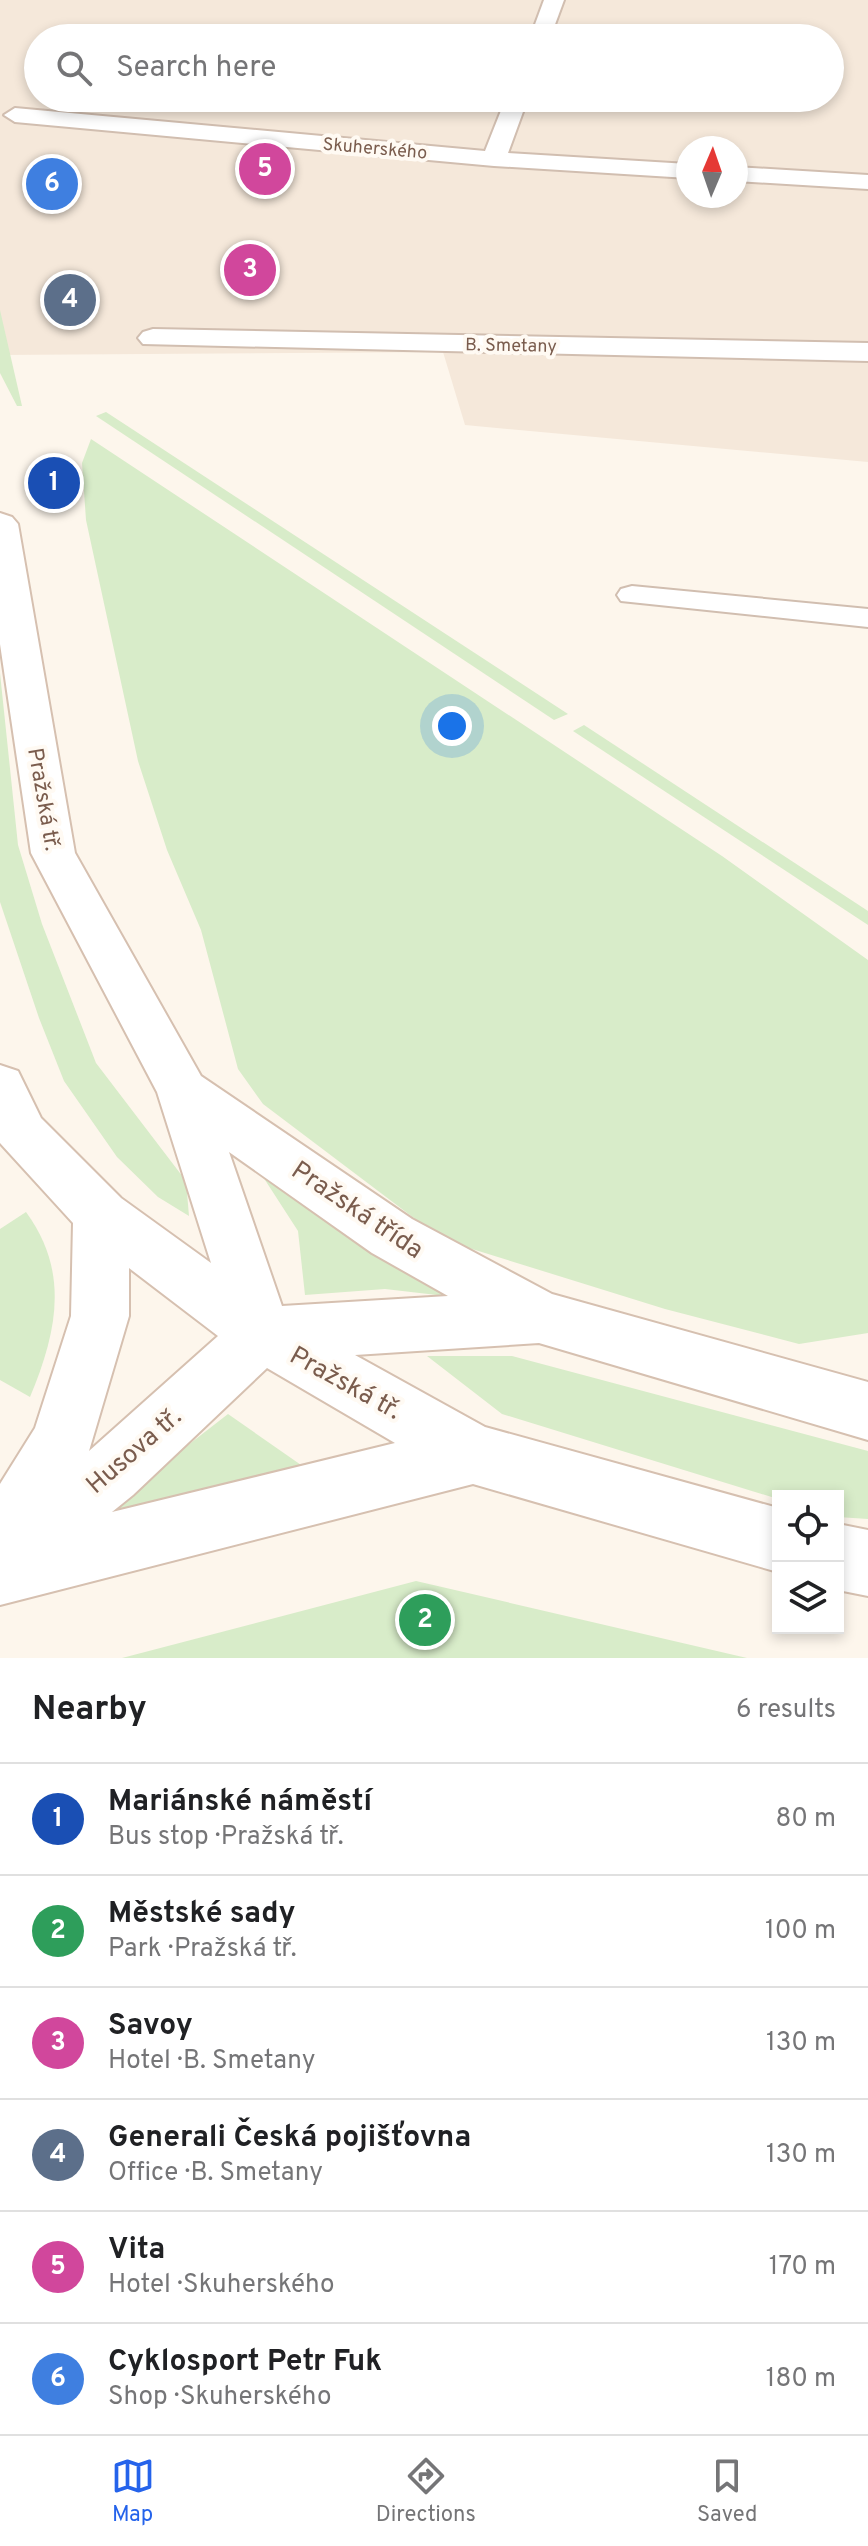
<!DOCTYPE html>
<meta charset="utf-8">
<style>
:root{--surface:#fff;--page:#f2f2f2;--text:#202124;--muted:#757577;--line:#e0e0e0;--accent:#2563eb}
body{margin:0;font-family:Overpass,sans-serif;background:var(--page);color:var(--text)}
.controls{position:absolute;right:24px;bottom:24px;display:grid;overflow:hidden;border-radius:0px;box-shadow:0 4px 12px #0003}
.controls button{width:72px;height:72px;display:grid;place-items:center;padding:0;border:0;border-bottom:2px solid var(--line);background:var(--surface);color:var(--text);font:40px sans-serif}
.compass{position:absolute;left:676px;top:136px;width:72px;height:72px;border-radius:50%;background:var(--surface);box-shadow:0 4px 12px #0003;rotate:2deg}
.you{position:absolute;left:452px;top:726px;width:28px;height:28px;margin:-20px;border:6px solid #fff;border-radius:50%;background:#1a73e8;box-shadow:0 0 0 12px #1a73e833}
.badge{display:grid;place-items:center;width:52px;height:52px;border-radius:50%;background:var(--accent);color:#fff;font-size:26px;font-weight:700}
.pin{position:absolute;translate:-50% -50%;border:4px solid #fff;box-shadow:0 2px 8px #0006}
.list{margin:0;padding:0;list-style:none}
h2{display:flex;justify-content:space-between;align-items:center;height:104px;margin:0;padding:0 32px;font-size:34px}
h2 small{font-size:26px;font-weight:400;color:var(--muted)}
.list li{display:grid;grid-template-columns:52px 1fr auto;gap:24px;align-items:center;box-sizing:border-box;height:112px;padding:0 32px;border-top:2px solid var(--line)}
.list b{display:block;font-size:30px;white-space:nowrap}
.list p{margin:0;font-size:26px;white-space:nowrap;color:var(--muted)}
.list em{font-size:26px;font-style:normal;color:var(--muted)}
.icon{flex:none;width:44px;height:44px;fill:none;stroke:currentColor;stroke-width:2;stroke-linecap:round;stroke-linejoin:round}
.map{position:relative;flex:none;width:868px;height:1658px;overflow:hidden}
.search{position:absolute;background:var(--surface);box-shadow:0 4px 12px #0003;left:24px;right:24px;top:24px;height:88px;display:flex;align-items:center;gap:20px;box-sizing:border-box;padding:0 28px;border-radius:44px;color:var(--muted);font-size:30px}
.sheet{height:776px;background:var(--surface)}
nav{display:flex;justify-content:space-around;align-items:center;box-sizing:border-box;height:112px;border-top:2px solid var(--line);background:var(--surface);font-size:22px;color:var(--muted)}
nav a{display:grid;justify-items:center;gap:4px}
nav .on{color:var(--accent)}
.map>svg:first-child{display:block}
.residential{fill:#f5e8da;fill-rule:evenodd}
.green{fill:#d8ecc9}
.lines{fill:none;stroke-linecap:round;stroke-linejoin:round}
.lane-casing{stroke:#d1beb0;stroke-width:4}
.street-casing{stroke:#d1beb0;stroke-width:4}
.secondary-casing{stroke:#d6c0b0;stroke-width:4}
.lane{fill:#fff;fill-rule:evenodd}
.street{fill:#fff;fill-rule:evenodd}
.secondary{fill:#fff;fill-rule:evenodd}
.labels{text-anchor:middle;stroke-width:8;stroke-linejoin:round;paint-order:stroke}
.far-street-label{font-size:18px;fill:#7a5c4d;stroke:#fffaf3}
.street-label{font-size:22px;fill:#7a5c4d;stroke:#fffaf3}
.near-street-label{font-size:26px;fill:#7a5c4d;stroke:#fffaf3}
</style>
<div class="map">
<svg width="868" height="1658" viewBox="0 0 868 1658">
<rect width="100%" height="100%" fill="#fdf6ec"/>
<path class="residential" d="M0 0H868V462L465 425 443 352 0 355ZM38 38H830V98H38ZM688 148H736V196H688Z"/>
<g class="green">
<polygon points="0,310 22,406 17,406 0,373"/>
<polygon points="106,412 568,714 554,720 96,416"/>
<polygon points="91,439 722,856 868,960 868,1333 799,1344 665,1309 443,1240 263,1104 238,1069 201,930 167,850 138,761 86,520 82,463"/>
<polygon points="0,673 18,845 42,924 96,1063 186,1181 189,1216 158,1197 117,1157 64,1081 39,1018 0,902"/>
<polygon points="584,725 868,911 868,925 573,731"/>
<polygon points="256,1166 372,1254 480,1300 385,1289 305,1295 298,1231"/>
<path d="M26 1212C70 1272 57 1332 30 1397L0 1380V1229Z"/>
<polygon points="427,1356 512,1356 868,1451 868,1519 838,1517 838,1496 778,1499 502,1414"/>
<polygon points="228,1414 314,1474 89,1522"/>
<polygon points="416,1581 747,1658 122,1658"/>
</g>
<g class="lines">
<defs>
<polygon id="lane" points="632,586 868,609 868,627 621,601 617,595 621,589"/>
<g id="street">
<polygon points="544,0 564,0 550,38 530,38"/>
<polygon points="506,98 528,98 508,153 688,164 688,178 494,166 15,122 4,115 15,108 485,151"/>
<polygon points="736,167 868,175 868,189 736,181"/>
<polygon points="153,329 868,343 868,361 143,344 138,338 143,332"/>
</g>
<g id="secondary">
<path d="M0 513 12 517 18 524 75 853 201 1076 412 1219 552 1294 868 1382V1440L539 1343 355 1355 485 1427 778 1508V1572L473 1484 0 1605V1484L35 1428 71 1316 73 1223 0 1143V1065L18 1071 41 1118 121 1198 211 1263 157 1092 31 853 0 644ZM229 1152 372 1253 448 1296 282 1306ZM129 1268 218 1336 89 1451 129 1316ZM267 1368 395 1443 112 1512 133 1495Z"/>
<polygon points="838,1524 868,1530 868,1596 838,1590"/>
</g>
</defs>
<use href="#lane" class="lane-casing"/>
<use href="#street" class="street-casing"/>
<use href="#secondary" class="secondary-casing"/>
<use href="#lane" class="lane"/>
<use href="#street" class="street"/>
<use href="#secondary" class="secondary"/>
</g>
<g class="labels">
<g class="far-street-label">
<text transform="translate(375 148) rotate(5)" y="6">Skuherského</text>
<text transform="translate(511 345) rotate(1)" y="6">B. Smetany</text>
</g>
<g class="street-label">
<text transform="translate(45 799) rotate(80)" y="8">Pražská tř.</text>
</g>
<g class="near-street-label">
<text transform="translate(358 1209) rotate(34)" y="9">Pražská třída</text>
<text transform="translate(346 1382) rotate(29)" y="9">Pražská tř.</text>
<text transform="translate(133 1450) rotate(-41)" y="9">Husova tř.</text>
</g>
</g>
</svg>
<div class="controls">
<button><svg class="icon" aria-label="locate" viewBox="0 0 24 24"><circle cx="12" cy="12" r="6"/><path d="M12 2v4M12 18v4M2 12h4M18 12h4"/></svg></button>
<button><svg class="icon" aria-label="layers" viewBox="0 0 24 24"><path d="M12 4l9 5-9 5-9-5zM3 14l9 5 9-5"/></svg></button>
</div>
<svg class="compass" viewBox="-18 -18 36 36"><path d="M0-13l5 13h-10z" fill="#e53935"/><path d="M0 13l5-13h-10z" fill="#757577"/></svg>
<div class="you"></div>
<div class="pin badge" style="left:54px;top:483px;background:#1a4fb4">1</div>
<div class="pin badge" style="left:425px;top:1620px;background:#2e9e5b">2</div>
<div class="pin badge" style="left:250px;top:270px;background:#d1479c">3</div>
<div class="pin badge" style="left:70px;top:300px;background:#5c6f8a">4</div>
<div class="pin badge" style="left:265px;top:169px;background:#d1479c">5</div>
<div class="pin badge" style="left:52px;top:184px;background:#3f7fe0">6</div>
<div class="search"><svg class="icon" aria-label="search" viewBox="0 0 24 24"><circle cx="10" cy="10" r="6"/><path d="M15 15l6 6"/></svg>Search here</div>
</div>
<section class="sheet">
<h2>Nearby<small>6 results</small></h2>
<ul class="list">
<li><span class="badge" style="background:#1a4fb4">1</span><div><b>Mariánské náměstí</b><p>Bus stop · Pražská tř.</p></div><em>80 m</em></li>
<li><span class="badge" style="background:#2e9e5b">2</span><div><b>Městské sady</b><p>Park · Pražská tř.</p></div><em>100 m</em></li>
<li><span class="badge" style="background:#d1479c">3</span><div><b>Savoy</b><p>Hotel · B. Smetany</p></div><em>130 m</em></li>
<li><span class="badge" style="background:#5c6f8a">4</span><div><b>Generali Česká pojišťovna</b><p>Office · B. Smetany</p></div><em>130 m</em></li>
<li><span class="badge" style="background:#d1479c">5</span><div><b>Vita</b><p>Hotel · Skuherského</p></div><em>170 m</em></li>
<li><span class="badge" style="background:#3f7fe0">6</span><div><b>Cyklosport Petr Fuk</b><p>Shop · Skuherského</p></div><em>180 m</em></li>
</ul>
</section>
<nav>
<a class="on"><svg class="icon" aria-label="map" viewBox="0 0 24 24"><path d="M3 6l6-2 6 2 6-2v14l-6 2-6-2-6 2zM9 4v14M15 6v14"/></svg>Map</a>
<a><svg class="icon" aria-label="directions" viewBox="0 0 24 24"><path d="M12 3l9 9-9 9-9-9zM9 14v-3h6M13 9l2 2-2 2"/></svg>Directions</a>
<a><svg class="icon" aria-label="saved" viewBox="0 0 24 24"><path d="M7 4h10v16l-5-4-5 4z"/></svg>Saved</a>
</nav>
